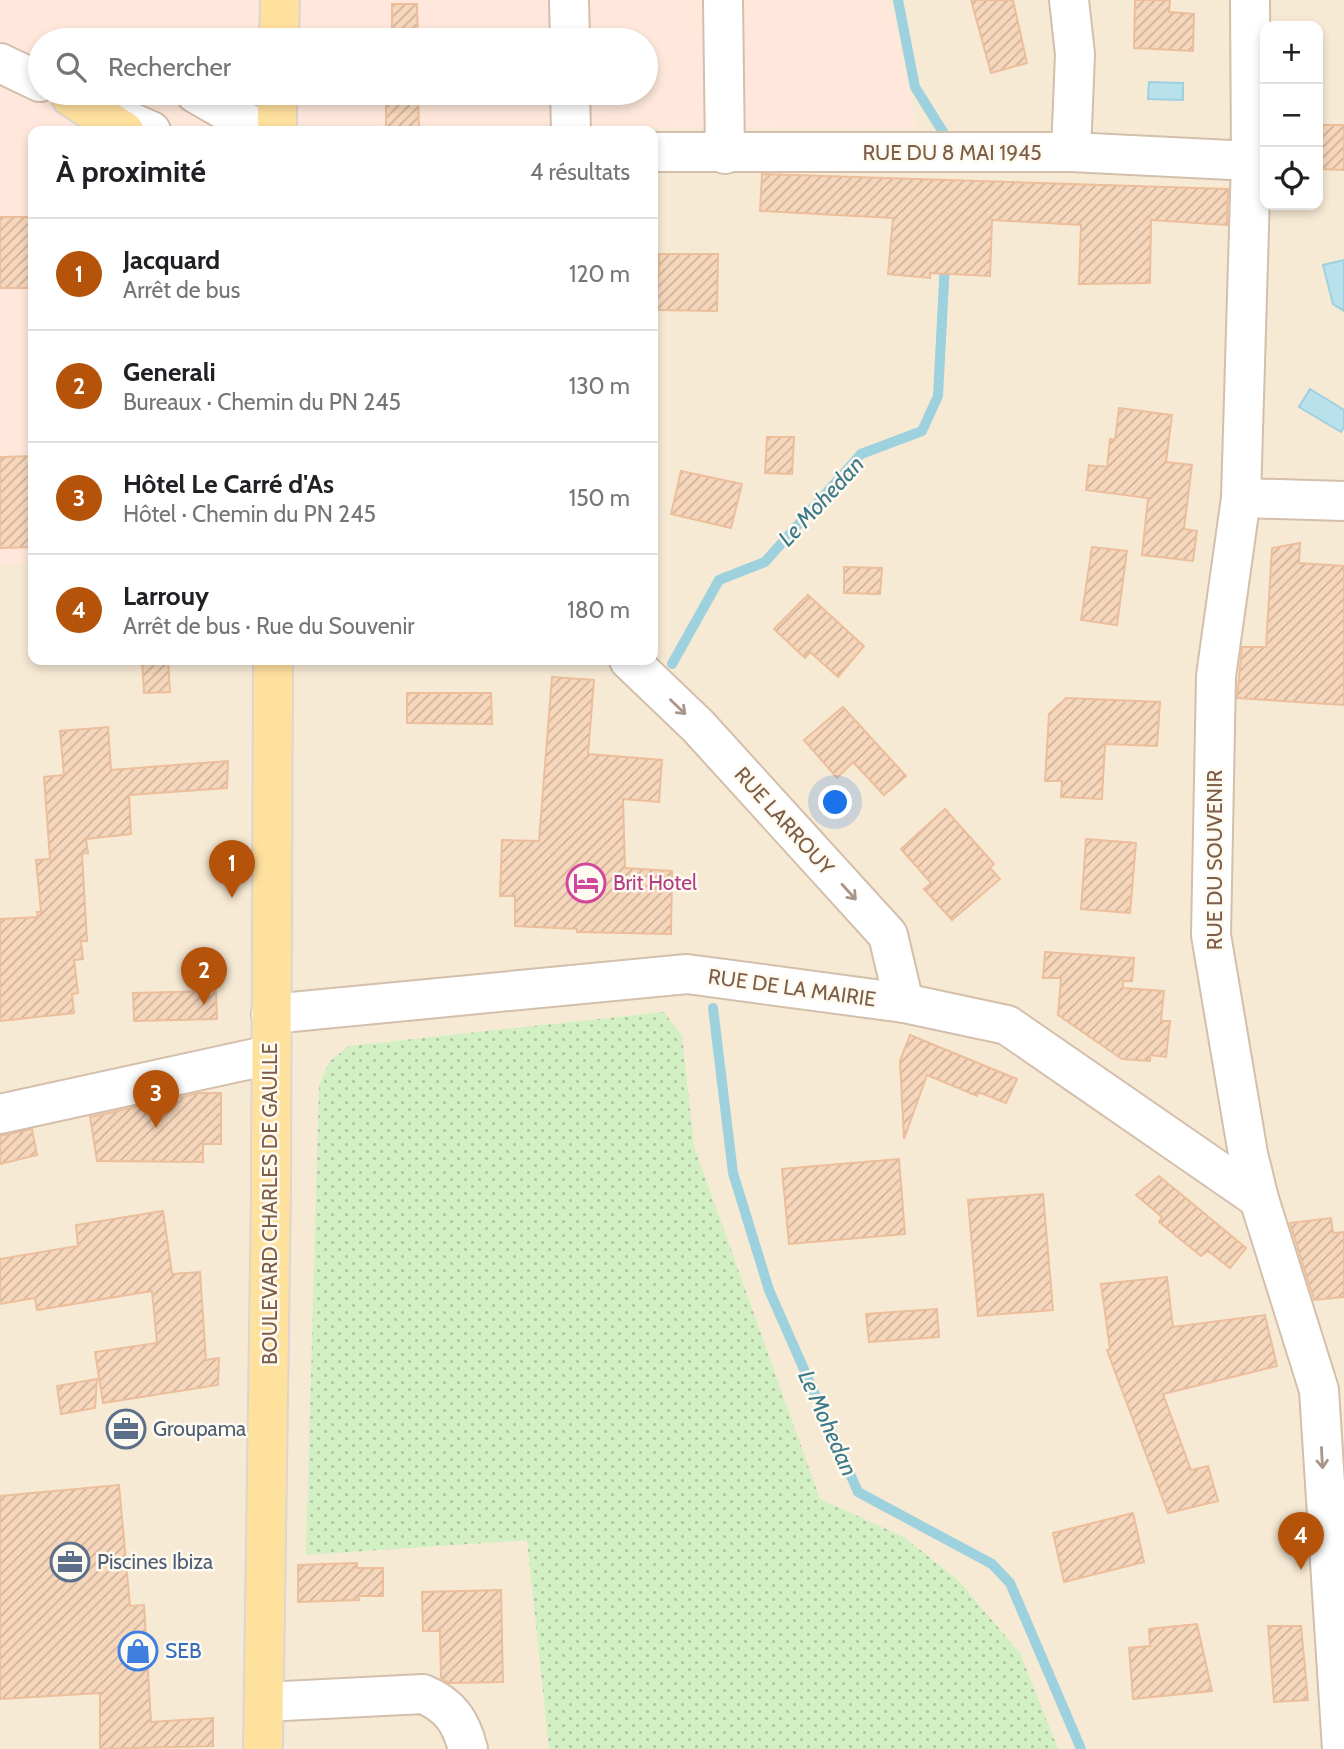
<!DOCTYPE html>
<html lang="fr">
<meta charset="utf-8">
<style>
:root{--surface:#fff;--page:#f6f6f6;--text:#202124;--muted:#757577;--line:#e0e0e0;--accent:#b45309}
body{margin:0;font-family:Cabin,sans-serif;background:var(--page);color:var(--text)}
.controls{position:absolute;right:21px;top:21px;display:grid;overflow:hidden;border-radius:14px;box-shadow:0 4px 10px #0003}
.controls button{width:63px;height:63px;display:grid;place-items:center;padding:0;border:0;border-bottom:2px solid var(--line);background:var(--surface);color:var(--text);font:35px sans-serif}
.you{position:absolute;left:836px;top:803px;width:24px;height:24px;margin:-18px;border:5px solid #fff;border-radius:50%;background:#1a73e8;box-shadow:0 0 0 10px #1a73e833}
.badge{display:grid;place-items:center;width:46px;height:46px;border-radius:50%;background:var(--accent);color:#fff;font-size:23px;font-weight:700}
.pin{position:absolute;translate:-50% -58px;filter:drop-shadow(0 2px 4px #0008)}
.pin::after{content:'';position:absolute;top:37px;width:24px;height:21px;background:inherit;clip-path:polygon(0 0,100% 0,50% 100%)}
.list{margin:0;padding:0;list-style:none}
h2{display:flex;justify-content:space-between;align-items:center;height:91px;margin:0;padding:0 28px;font-size:30px}
h2 small{font-size:23px;font-weight:400;color:var(--muted)}
.list li{display:grid;grid-template-columns:46px 1fr auto;gap:21px;align-items:center;box-sizing:border-box;height:112px;padding:0 28px;border-top:2px solid var(--line)}
.list b{display:block;font-size:26px;white-space:nowrap}
.list p{margin:0;font-size:23px;white-space:nowrap;color:var(--muted)}
.list em{font-size:23px;font-style:normal;color:var(--muted)}
.icon{flex:none;width:38px;height:38px;fill:none;stroke:currentColor;stroke-width:2;stroke-linecap:round;stroke-linejoin:round}
.map{position:relative;flex:none;width:1344px;height:1749px;overflow:hidden}
.search{position:absolute;background:var(--surface);box-shadow:0 4px 10px #0003;left:28px;top:28px;width:630px;height:77px;display:flex;align-items:center;gap:18px;box-sizing:border-box;padding:0 24px;border-radius:38px;color:var(--muted);font-size:26px}
.panel{position:absolute;background:var(--surface);box-shadow:0 4px 10px #0003;left:28px;top:126px;width:630px;height:539px;border-radius:14px}
.map>svg:first-child{display:block}
.residential{fill:#f7ead5;fill-rule:evenodd}
.commercial{fill:#ffe8db;fill-rule:evenodd}
.grass{fill:url(#grass-dots)}
.water{fill:#b9e1eb;stroke:#9ed1de;stroke-width:2}
.lines{fill:none;stroke-linecap:round;stroke-linejoin:round}
.stream{stroke:#9ed1de;stroke-width:10}
.building{fill:url(#building-hatch);stroke:#ecbe9b;stroke-width:2}
.minor-casing{stroke:#d3bfab;stroke-width:42}
.major-casing{stroke:#ddd5cf;stroke-width:42}
.minor{stroke:#fff;stroke-width:38}
.major{stroke:#ffe19e;stroke-width:38}
.oneway{stroke:#aa9688}
.labels{text-anchor:middle;stroke-width:5;stroke-linejoin:round;paint-order:stroke}
.street-label{font-size:21px;fill:#7d5e48;stroke:#fffaf0}
.hotel-label{font-size:21px;fill:#b23c85;stroke:#fffaf0;text-anchor:start}
.service-label{font-size:21px;fill:#4e5e75;stroke:#fffaf0;text-anchor:start}
.shop-label{font-size:21px;fill:#366cbe;stroke:#fffaf0;text-anchor:start}
.water-label{font-size:23px;font-style:italic;fill:#3b798b;stroke:#fffaf0}
</style>
<div class="map">
<svg width="1344" height="1749" viewBox="0 0 1344 1749">
<defs>
<pattern id="grass-dots" width="8" height="8" patternUnits="userSpaceOnUse" patternTransform="scale(1.75)"><rect width="8" height="8" fill="#d3efc4"/><path d="M2 2h.1M6 6h.1" fill="none" stroke="#b0c5a1" stroke-width="1.8" stroke-linecap="round"/></pattern>
<pattern id="building-hatch" width="6" height="6" patternUnits="userSpaceOnUse" patternTransform="scale(1.75)"><rect width="6" height="6" fill="#f7d7bc"/><path d="M-1 1l2-2M0 6l6-6M5 7l2-2" fill="none" stroke="#cdb29b"/></pattern>
</defs>
<rect width="100%" height="100%" fill="#fff7e8"/>
<path class="residential" d="M890 0H1344V1749H0V565L33 562V660H653V131H237V124L916 129ZM1265 26H1318V205H1265Z"/>
<path class="commercial" d="M0 0H890L917 129 238 124 237 131H33V562L0 565ZM40 40H646V93H40Z"/>
<polygon class="grass" points="664,1012 682,1036 694,1146 820,1499 904,1537 959,1581 1020,1653 1058,1749 549,1749 527,1540 306,1555 319,1086 329,1062 349,1046"/>
<g class="water">
<polygon points="1149,82 1183,83 1183,100 1148,99"/>
<polygon points="1344,260 1344,311 1333,304 1323,265"/>
<polygon points="1310,389 1344,410 1344,427 1341,432 1299,407"/>
</g>
<g class="lines">
<g class="stream">
<polyline points="898,0 915,87 943,132"/>
<polyline points="672,664 719,580 765,562 861,454 922,431 938,396 945,263"/>
<polyline points="713,1008 733,1173 769,1290 858,1492 992,1564 1010,1583 1081,1749"/>
</g>
</g>
<g class="building">
<polygon points="971,0 1013,0 1027,63 991,73"/>
<polygon points="1135,0 1170,0 1169,12 1194,14 1193,51 1134,48"/>
<polygon points="392,4 417,4 418,40 392,40"/>
<polygon points="386,93 418,93 419,131 386,131"/>
<polygon points="1318,125 1344,125 1344,170 1318,169"/>
<polygon points="762,174 1228,189 1227,225 1151,220 1150,283 1079,284 1081,225 992,220 990,276 930,273 930,278 888,274 893,218 760,211"/>
<rect x="0" y="217" width="33" height="71"/>
<polygon points="659,254 718,254 717,311 657,310"/>
<polygon points="1119,408 1172,415 1166,462 1192,465 1184,529 1197,531 1193,561 1142,555 1148,498 1086,490 1089,465 1107,467 1110,439 1115,440"/>
<polygon points="767,437 794,437 792,474 765,473"/>
<polygon points="33,456 33,547 0,548 0,457"/>
<polygon points="681,471 742,484 731,528 671,514"/>
<polygon points="1300,543 1299,563 1344,566 1344,705 1237,698 1242,647 1266,647 1272,548"/>
<polygon points="1092,547 1127,551 1117,625 1081,620"/>
<polygon points="844,567 882,568 880,594 844,593"/>
<polygon points="808,595 864,646 838,677 810,652 805,658 774,629"/>
<polygon points="142,660 168,660 170,692 144,693"/>
<polygon points="552,677 594,680 588,754 662,760 659,802 623,799 625,868 672,871 671,934 577,932 577,929 515,926 515,896 500,896 502,840 539,841"/>
<polygon points="407,693 491,693 492,724 407,723"/>
<polygon points="1066,698 1160,702 1157,746 1105,744 1102,799 1061,797 1062,781 1045,781 1049,714"/>
<polygon points="843,707 906,776 884,795 853,762 837,778 804,740"/>
<polygon points="108,727 111,770 228,761 227,788 129,795 131,834 86,839 88,853 82,854 87,941 81,941 83,959 74,960 78,993 72,994 74,1013 0,1021 0,919 38,917 37,912 41,912 36,860 50,859 44,777 64,775 60,731"/>
<polygon points="945,809 994,864 990,868 1000,879 952,920 924,889 931,883 901,849"/>
<polygon points="1086,839 1136,843 1130,913 1081,909"/>
<polygon points="1045,952 1134,958 1132,981 1123,981 1123,988 1164,991 1161,1021 1170,1021 1166,1057 1150,1055 1150,1061 1122,1059 1058,1015 1061,978 1043,978"/>
<polygon points="216,991 217,1019 134,1021 133,993"/>
<polygon points="910,1035 1017,1079 1006,1103 978,1092 977,1096 927,1075 904,1139 900,1061"/>
<polygon points="199,1093 221,1093 221,1144 203,1144 203,1162 97,1161 90,1117"/>
<polygon points="32,1129 37,1155 0,1164 0,1136"/>
<polygon points="899,1159 905,1234 789,1244 782,1169"/>
<polygon points="1159,1176 1246,1248 1230,1268 1208,1251 1201,1256 1159,1222 1162,1217 1136,1195"/>
<polygon points="1043,1194 1053,1310 978,1316 968,1200"/>
<polygon points="163,1211 172,1274 200,1272 206,1360 219,1358 218,1385 103,1403 95,1352 157,1343 152,1291 37,1310 35,1298 0,1304 0,1259 78,1246 76,1225"/>
<polygon points="1331,1218 1333,1233 1344,1232 1344,1297 1314,1300 1290,1223"/>
<polygon points="1167,1277 1173,1327 1265,1315 1277,1366 1163,1394 1191,1470 1208,1466 1218,1501 1168,1513 1107,1350 1110,1349 1101,1284"/>
<polygon points="937,1309 939,1337 869,1342 866,1314"/>
<polygon points="97,1379 95,1408 61,1414 57,1386"/>
<polygon points="119,1485 130,1606 144,1605 151,1722 213,1718 213,1746 100,1749 100,1693 0,1699 0,1496"/>
<polygon points="1133,1513 1144,1562 1064,1582 1053,1533"/>
<polygon points="357,1563 357,1568 383,1568 383,1596 358,1596 359,1600 298,1602 298,1565"/>
<polygon points="501,1590 503,1682 449,1683 441,1678 440,1631 423,1631 422,1592"/>
<polygon points="1197,1624 1212,1691 1133,1699 1129,1648 1150,1646 1149,1629"/>
<polygon points="1268,1626 1301,1626 1308,1700 1274,1702"/>
</g>
<g class="lines">
<defs>
<g id="minor">
<polyline points="569,0 570,40"/>
<polyline points="723,0 725,154"/>
<polyline points="1069,0 1075,54 1071,152"/>
<polyline points="1250,0 1251,161 1241,498 1216,676 1211,935 1248,1154 1259,1199 1319,1390 1342,1749"/>
<polyline points="0,63 40,82"/>
<polyline points="195,93 261,131"/>
<polyline points="570,93 571,131"/>
<polyline points="94,106 151,131"/>
<polyline points="653,152 1071,152 1251,161"/>
<polyline points="1241,498 1344,501"/>
<polyline points="629,660 698,726 888,935 904,1003"/>
<polyline points="271,1014 687,974 904,1003 1007,1025 1259,1199"/>
<polyline points="0,1114 270,1055"/>
<path d="M264 1702 423 1694C450 1705 461 1722 468 1749"/>
</g>
<g id="major">
<polyline points="279,40 280,0"/>
<polyline points="277,93 277,131"/>
<polyline points="71,97 124,131"/>
<polyline points="263,1749 271,1190 273,660"/>
</g>
</defs>
<use href="#minor" class="minor-casing"/>
<use href="#major" class="major-casing"/>
<use href="#minor" class="minor"/>
<use href="#major" class="major"/>
</g>
<defs><path id="oneway-shaft" d="M-6 0H5M1.5-3L5.5 0L1.5 3" fill="none" stroke-width="1.6" stroke-linecap="round" stroke-linejoin="round" transform="scale(1.75)"/></defs>
<g class="oneway">
<use href="#oneway-shaft" transform="translate(678 707) rotate(44)"/>
<use href="#oneway-shaft" transform="translate(849 892) rotate(48)"/>
<use href="#oneway-shaft" transform="translate(1322 1458) rotate(87)"/>
</g>
<defs>
<symbol id="hotel-ring" viewBox="-11 -11 22 22"><circle r="9.5" fill="#fffaf0" stroke="#d1479c" stroke-width="1.5"/><path d="M-6-4.5h1.5V1H6V5H4.5V3h-9V5H-6ZM-4 0a1.8 1.8 0 1 1 3.6 0ZM.5 0V-2.5h3Q6-2.5 6 0Z" fill="#d1479c"/></symbol>
<symbol id="office-ring" viewBox="-11 -11 22 22"><circle r="9.5" fill="#fffaf0" stroke="#5c6f8a" stroke-width="1.5"/><path d="M-6-3h4V-5.5h4V-3h4V5H-6ZM-1-4.5V-3h2v-1.5ZM-6 0V1H6V0Z" fill="#5c6f8a"/></symbol>
<symbol id="shop-ring" viewBox="-11 -11 22 22"><circle r="9.5" fill="#fffaf0" stroke="#3f7fe0" stroke-width="1.5"/><path d="M-5-2.5h2.3a2.7 3.5 0 0 1 5.4 0H5L5.5 6h-11ZM-1.5-2.5h3a1.5 2.3 0 0 0-3 0Z" fill="#3f7fe0"/></symbol>
</defs>
<g fill-rule="evenodd">
<use href="#hotel-ring" x="564" y="861" width="44" height="44"/>
<use href="#office-ring" x="104" y="1407" width="44" height="44"/>
<use href="#office-ring" x="48" y="1540" width="44" height="44"/>
<use href="#shop-ring" x="116" y="1629" width="44" height="44"/>
</g>
<g class="labels">
<g class="street-label">
<text x="952" y="160">RUE DU 8 MAI 1945</text>
<text transform="translate(784 821) rotate(48)" y="7">RUE LARROUY</text>
<text transform="translate(1215 860) rotate(-90)" y="7">RUE DU SOUVENIR</text>
<text transform="translate(792 988) rotate(8)" y="7">RUE DE LA MAIRIE</text>
<text transform="translate(270 1204) rotate(-90)" y="7">BOULEVARD CHARLES DE GAULLE</text>
</g>
<g class="hotel-label">
<text x="613" y="890">Brit Hotel</text>
</g>
<g class="service-label">
<text x="153" y="1436">Groupama</text>
<text x="97" y="1569">Piscines Ibiza</text>
</g>
<g class="shop-label">
<text x="165" y="1658">SEB</text>
</g>
<g class="water-label">
<text transform="translate(821 501) rotate(-47)" y="8">Le Mohedan</text>
<text transform="translate(828 1423) rotate(66)" y="8">Le Mohedan</text>
</g>
</g>
</svg>
<div class="controls">
<button>+</button>
<button>−</button>
<button><svg class="icon" aria-label="locate" viewBox="0 0 24 24"><circle cx="12" cy="12" r="6"/><path d="M12 2v4M12 18v4M2 12h4M18 12h4"/></svg></button>
</div>
<div class="you"></div>
<div class="pin badge" style="left:232px;top:898px">1</div>
<div class="pin badge" style="left:204px;top:1005px">2</div>
<div class="pin badge" style="left:156px;top:1128px">3</div>
<div class="pin badge" style="left:1301px;top:1570px">4</div>
<div class="search"><svg class="icon" aria-label="search" viewBox="0 0 24 24"><circle cx="10" cy="10" r="6"/><path d="M15 15l6 6"/></svg>Rechercher</div>
<section class="panel">
<h2>À proximité<small>4 résultats</small></h2>
<ul class="list">
<li><span class="badge">1</span><div><b>Jacquard</b><p>Arrêt de bus</p></div><em>120 m</em></li>
<li><span class="badge">2</span><div><b>Generali</b><p>Bureaux · Chemin du PN 245</p></div><em>130 m</em></li>
<li><span class="badge">3</span><div><b>Hôtel Le Carré d'As</b><p>Hôtel · Chemin du PN 245</p></div><em>150 m</em></li>
<li><span class="badge">4</span><div><b>Larrouy</b><p>Arrêt de bus · Rue du Souvenir</p></div><em>180 m</em></li>
</ul>
</section>
</div>
